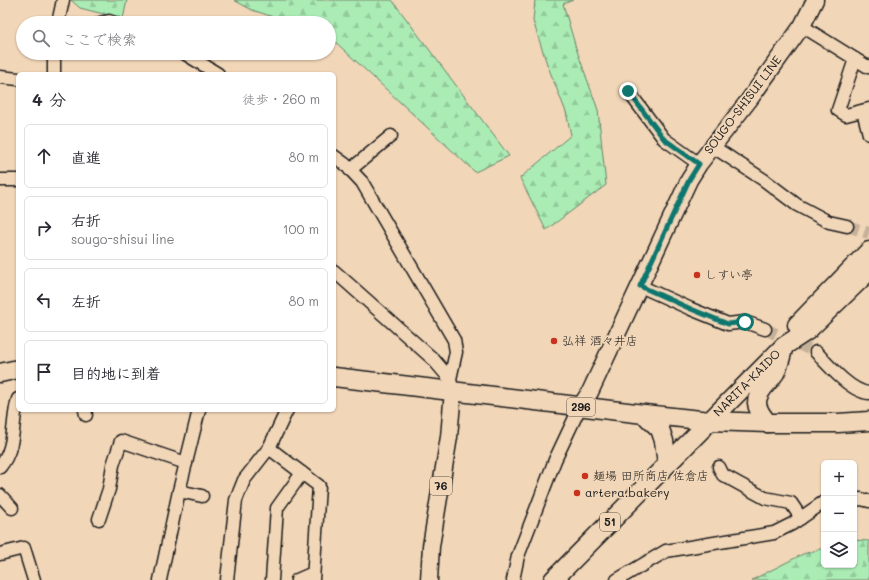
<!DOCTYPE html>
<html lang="ja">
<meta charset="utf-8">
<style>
:root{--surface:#fff;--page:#f2f2f3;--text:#2b2b33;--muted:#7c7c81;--line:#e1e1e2}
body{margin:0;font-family:Mali,"Klee One",sans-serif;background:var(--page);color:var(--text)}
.controls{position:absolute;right:12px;bottom:12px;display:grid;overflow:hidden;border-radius:6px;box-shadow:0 1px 3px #0004}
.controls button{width:36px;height:36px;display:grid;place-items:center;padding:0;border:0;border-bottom:1px solid var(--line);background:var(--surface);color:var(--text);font:20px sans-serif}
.stop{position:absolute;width:12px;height:12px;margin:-9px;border:3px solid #0f766e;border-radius:50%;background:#fff}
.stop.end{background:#0f766e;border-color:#fff;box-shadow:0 1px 4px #0008}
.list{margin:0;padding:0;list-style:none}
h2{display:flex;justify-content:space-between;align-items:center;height:52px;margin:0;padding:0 16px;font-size:17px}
h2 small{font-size:13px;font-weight:400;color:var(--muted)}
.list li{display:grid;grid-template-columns:26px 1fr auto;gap:12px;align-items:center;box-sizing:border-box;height:64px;margin:0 8px 8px;padding:0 8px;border:1px solid var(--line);border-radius:6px}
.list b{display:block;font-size:15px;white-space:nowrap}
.list p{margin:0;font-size:13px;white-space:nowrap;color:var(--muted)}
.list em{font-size:13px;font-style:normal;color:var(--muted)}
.icon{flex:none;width:22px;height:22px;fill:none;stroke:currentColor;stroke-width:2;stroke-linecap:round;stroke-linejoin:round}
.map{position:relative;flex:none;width:869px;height:580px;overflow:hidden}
.search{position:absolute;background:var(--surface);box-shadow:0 1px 3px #0004;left:16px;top:16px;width:320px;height:44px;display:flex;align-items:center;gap:10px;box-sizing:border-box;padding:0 14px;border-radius:22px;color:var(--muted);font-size:15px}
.panel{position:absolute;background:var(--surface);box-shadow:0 1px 3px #0004;left:16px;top:72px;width:320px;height:340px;border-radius:6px}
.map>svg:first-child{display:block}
.forest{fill:url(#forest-firs);stroke:#648468}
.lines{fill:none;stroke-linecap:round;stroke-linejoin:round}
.minor-tunnel{stroke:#c6b199;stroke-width:12;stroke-dasharray:12 6;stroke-linecap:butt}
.minor-casing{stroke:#1c1c1c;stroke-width:15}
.major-casing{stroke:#1c1c1c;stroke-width:19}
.highway-casing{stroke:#1c1c1c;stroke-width:21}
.minor{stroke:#f1d6b8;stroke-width:12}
.major{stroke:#f1d6b8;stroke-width:16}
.highway{stroke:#f1d6b8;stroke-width:18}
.route{stroke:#0f766e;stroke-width:5}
.poi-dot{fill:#c8321e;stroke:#f1d6b8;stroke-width:1.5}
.labels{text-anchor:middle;stroke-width:3.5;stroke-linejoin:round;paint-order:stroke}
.shield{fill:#f1d6b8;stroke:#5c544b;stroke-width:1}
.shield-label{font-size:11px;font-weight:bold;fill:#1c1c1c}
.street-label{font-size:12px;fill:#1c1c1c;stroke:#f1d6b8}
.poi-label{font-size:12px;fill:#1c1c1c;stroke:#f1d6b8;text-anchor:start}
</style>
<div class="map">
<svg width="869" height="580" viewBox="0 0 869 580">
<defs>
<pattern id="forest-firs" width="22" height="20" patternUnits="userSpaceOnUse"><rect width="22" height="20" fill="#abecb5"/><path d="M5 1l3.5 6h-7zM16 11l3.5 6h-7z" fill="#93ca9b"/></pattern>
</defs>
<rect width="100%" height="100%" fill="#f1d6b8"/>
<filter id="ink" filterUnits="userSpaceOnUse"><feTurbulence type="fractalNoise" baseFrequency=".025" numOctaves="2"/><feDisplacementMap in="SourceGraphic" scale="8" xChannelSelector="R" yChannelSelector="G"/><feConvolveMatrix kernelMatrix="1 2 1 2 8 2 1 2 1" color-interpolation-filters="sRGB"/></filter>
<g filter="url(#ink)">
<g class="forest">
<polygon points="71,0 127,0 123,19 80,8"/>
<polygon points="234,0 392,0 509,156 475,172 329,36 329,23 292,23 252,10"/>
<polygon points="535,0 573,0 563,4 576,48 598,110 606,185 546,230 520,178 571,135 566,112 547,64 533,21"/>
<polygon points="854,540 869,541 869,580 752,580 803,554 824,548 824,565 854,565"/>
</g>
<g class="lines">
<g class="minor-tunnel">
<polyline points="847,226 869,233"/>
<polyline points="765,329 816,352"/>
</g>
<defs>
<g id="minor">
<polyline points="58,23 63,0"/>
<polyline points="100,23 109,21 115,23"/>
<polyline points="802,26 868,67 869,66"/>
<polyline points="184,53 218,74"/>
<polyline points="855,59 838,110 846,115 869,109"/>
<polyline points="54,74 54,53"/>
<polyline points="0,77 18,79"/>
<polyline points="628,91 664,139 699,164"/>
<polyline points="863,111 869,134"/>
<polyline points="712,146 764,180 797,205 829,222 847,226"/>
<polyline points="334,156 345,164 362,182 454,340 456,352 450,379"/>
<polyline points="350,170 391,136"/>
<polyline points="0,180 18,180"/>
<polyline points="334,271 433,359 450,379 451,384"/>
<polyline points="640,286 691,309 728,324 745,322 765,329"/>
<path d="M816 352C828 365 851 392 869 393"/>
<polyline points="85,410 86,415"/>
<polyline points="269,448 319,486 313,580"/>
<path d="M0 467C17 446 11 421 18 399"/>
<polyline points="719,467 723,475 765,498 791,503 801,518"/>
<polyline points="179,491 202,496"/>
<polyline points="0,495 12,508"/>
<polyline points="854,500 861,499 869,501"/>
<polyline points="99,519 109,489 113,465 121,441 186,463"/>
<polyline points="0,554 24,548 34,580"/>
<polyline points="160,580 179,491 199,410"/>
<polyline points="227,580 236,500 244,480 269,448 287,410"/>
<polyline points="272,580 277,508 302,473"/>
<polyline points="297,580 313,573"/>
<polyline points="513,580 518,556 555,460 580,407"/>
<polyline points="617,580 666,551 774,533 792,524 824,502"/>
</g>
<g id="major">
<polyline points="580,407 590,392 689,180 699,164 749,100 802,26 815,0"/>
<polyline points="429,580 431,546 449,437 453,391"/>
</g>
<g id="highway">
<polyline points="797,325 869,251"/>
<polyline points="0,373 18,369"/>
<polyline points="334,377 644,414 710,421 768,423 838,423 869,421"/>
<polyline points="644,414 660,429 664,441 667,464"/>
<path d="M768 423C754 407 753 399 767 383 770 380 773 376 775 373 779 366 781 357 783 349"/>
<polyline points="553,580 784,346 807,331 869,271"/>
</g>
</defs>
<use href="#minor" class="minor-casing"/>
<use href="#major" class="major-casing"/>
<use href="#highway" class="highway-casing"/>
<use href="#minor" class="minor"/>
<use href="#major" class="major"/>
<use href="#highway" class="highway"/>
</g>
</g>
<g class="lines" filter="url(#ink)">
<polyline class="route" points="628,91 664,139 699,164 689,180 640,286 691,309 728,324 745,322"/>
</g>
<g class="poi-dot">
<circle cx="697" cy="275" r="4"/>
<circle cx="554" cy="341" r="4"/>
<circle cx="585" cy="476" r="4"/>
<circle cx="577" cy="493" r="4"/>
</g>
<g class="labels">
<g class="shield">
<rect x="567" y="398" width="28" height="18" rx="3"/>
<rect x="430" y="477" width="22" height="18" rx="3"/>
<rect x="600" y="513" width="20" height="18" rx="3"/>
</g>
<g class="shield-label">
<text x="581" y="411">296</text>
<text x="441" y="490">76</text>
<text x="610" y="526">51</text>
</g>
<g class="street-label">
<text transform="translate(743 105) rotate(-53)" y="4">SOUGO-SHISUI LINE</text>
<text transform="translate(747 383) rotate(-45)" y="4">NARITA-KAIDO</text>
</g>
<g class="poi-label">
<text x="705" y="279">しすい亭</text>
<text x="562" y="345">弘祥 酒々井店</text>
<text x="593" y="480">麺場 田所商店 佐倉店</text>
<text x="585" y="497">artera.bakery</text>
</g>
</g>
</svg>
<div class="controls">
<button>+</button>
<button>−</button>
<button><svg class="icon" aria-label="layers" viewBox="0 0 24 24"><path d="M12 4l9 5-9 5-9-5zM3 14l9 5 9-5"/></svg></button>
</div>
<div class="stop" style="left:745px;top:322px"></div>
<div class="stop end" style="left:628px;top:91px"></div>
<div class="search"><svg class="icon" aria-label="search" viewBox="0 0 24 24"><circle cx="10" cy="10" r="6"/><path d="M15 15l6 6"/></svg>ここで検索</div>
<section class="panel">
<h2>4 分<small>徒歩 · 260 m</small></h2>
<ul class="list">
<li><svg class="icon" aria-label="ahead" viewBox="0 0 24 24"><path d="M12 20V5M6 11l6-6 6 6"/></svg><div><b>直進</b></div><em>80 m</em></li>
<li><svg class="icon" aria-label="right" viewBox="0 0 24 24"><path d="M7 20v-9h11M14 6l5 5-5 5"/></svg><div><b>右折</b><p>sougo-shisui line</p></div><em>100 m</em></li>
<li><svg class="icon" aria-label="left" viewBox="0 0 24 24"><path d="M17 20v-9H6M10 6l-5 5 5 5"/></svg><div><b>左折</b></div><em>80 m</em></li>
<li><svg class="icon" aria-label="arrive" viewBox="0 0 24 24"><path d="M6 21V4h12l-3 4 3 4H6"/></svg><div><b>目的地に到着</b></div></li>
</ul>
</section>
</div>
